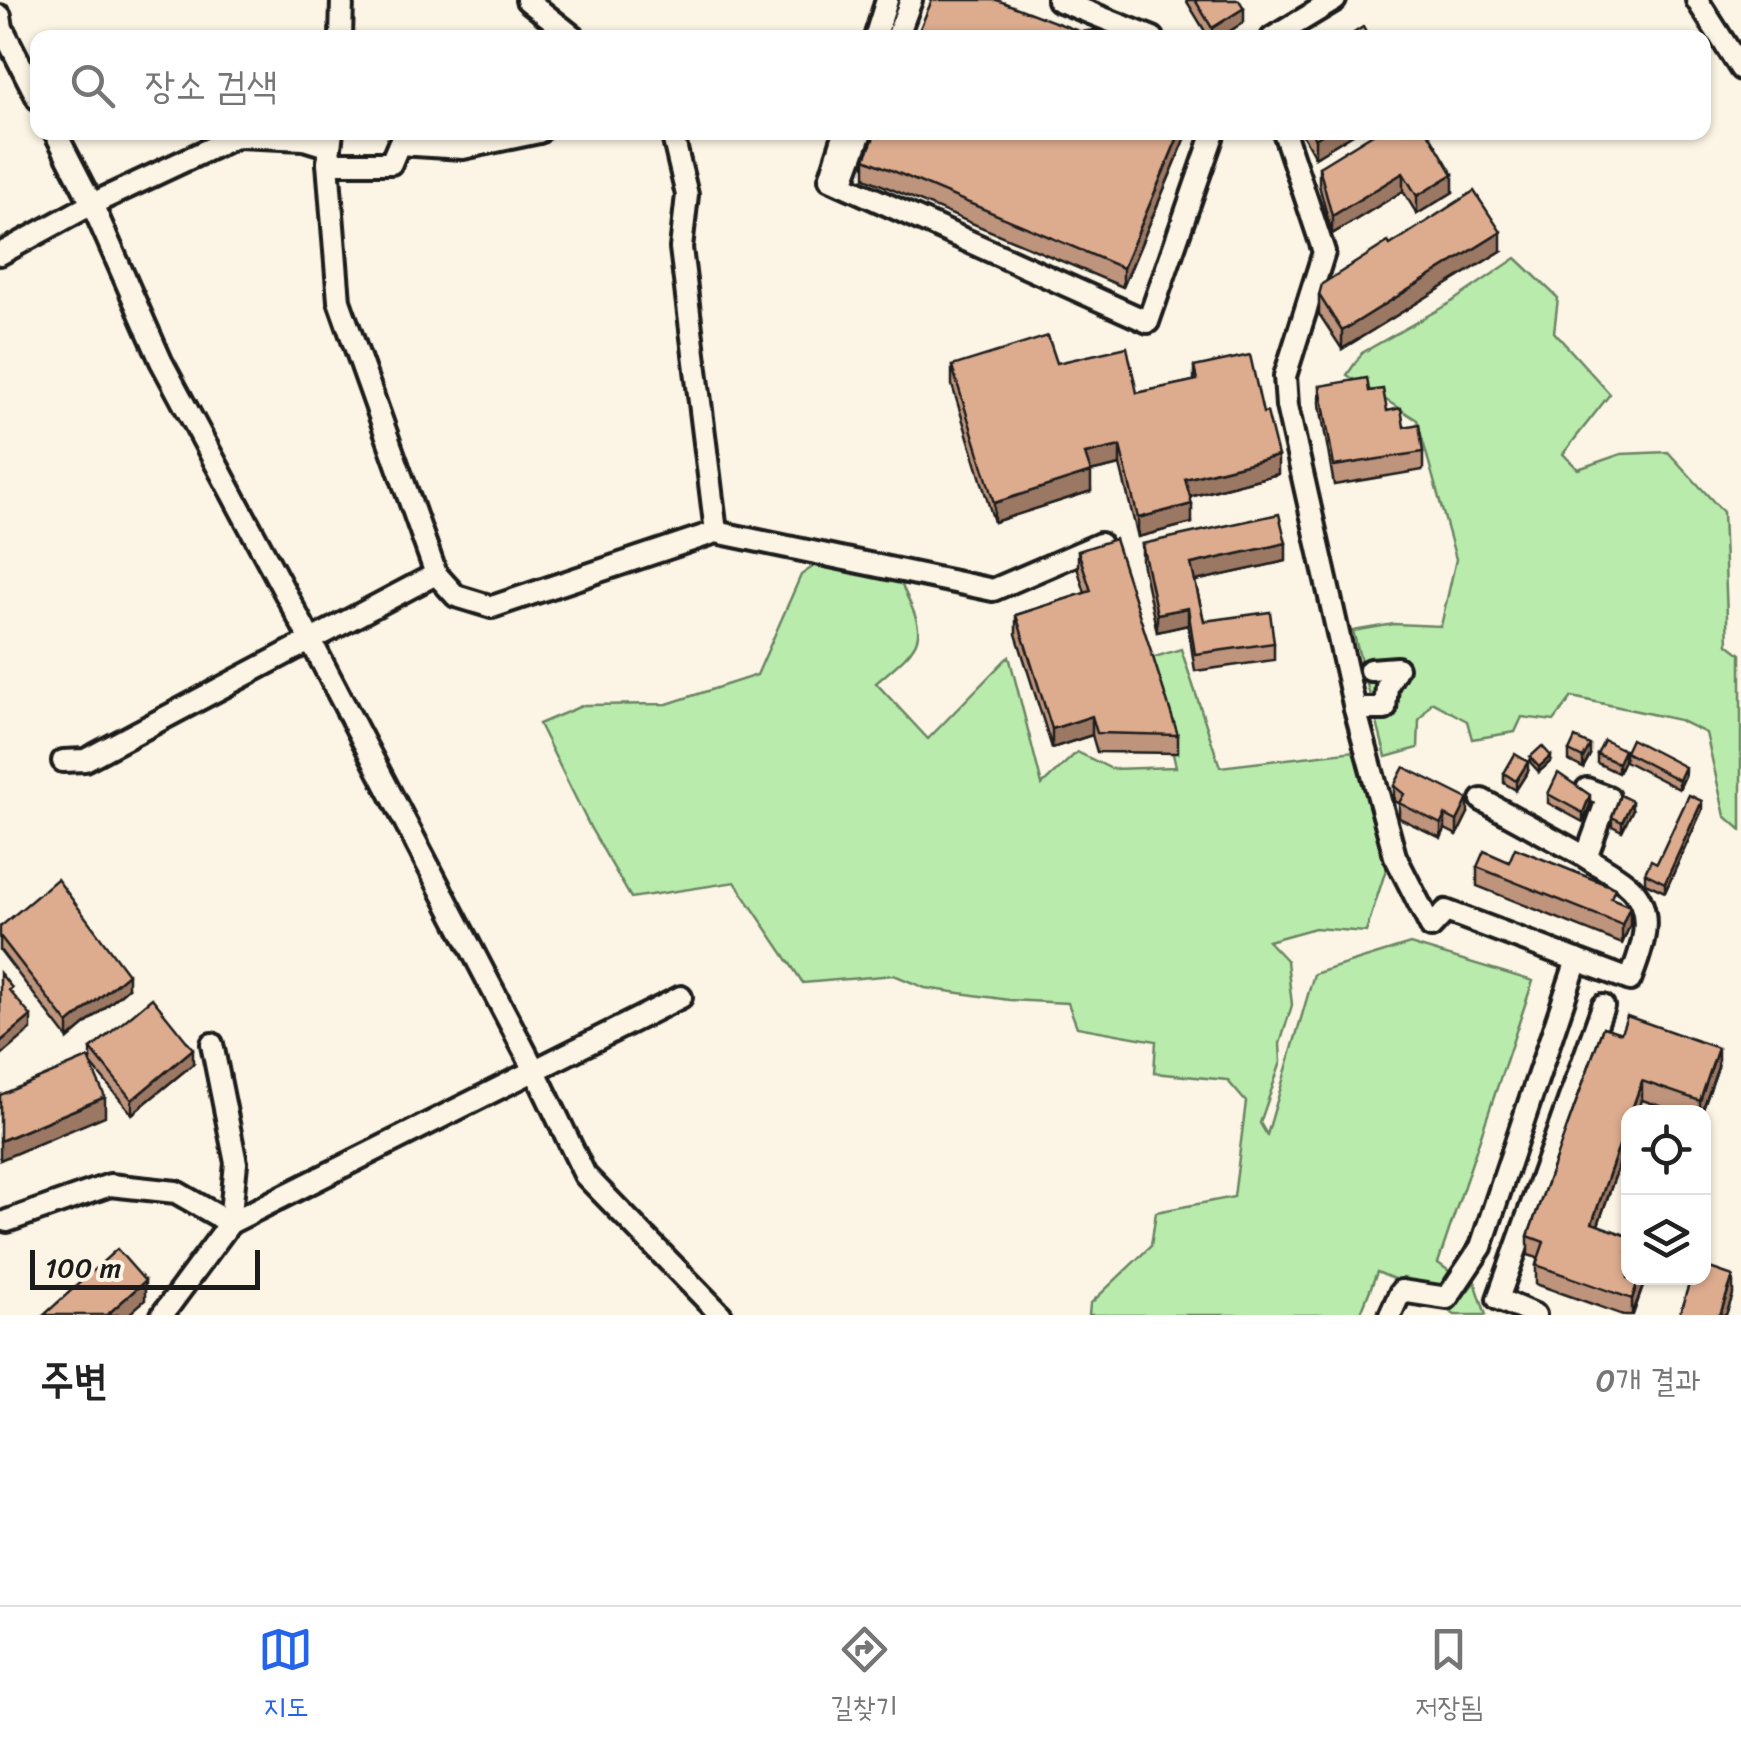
<!DOCTYPE html>
<html lang="ko">
<meta charset="utf-8">
<style>
:root{--surface:#fff;--page:#f6f6f6;--text:#222;--muted:#767676;--line:#e0e0e0;--accent:#2563eb}
body{margin:0;font-family:Sriracha,"Poor Story",sans-serif;background:var(--page);color:var(--text)}
.controls{position:absolute;right:30px;bottom:30px;display:grid;overflow:hidden;border-radius:20px;box-shadow:0 2px 8px #0004}
.controls button{width:90px;height:90px;display:grid;place-items:center;padding:0;border:0;border-bottom:2px solid var(--line);background:var(--surface);color:var(--text);font:50px sans-serif}
.scale{position:absolute;left:30px;bottom:25px;width:230px;box-sizing:border-box;padding-left:10px;border:5px solid #1c1c1c;border-top:0;font-size:28px;line-height:35px;white-space:nowrap;color:#1c1c1c;-webkit-text-stroke:8px #fcf5e5;paint-order:stroke}
.list{margin:0;padding:0;list-style:none}
h2{display:flex;justify-content:space-between;align-items:center;height:130px;margin:0;padding:0 40px;font-size:42px}
h2 small{font-size:32px;font-weight:400;color:var(--muted)}
.icon{flex:none;width:55px;height:55px;fill:none;stroke:currentColor;stroke-width:2;stroke-linecap:round;stroke-linejoin:round}
.map{position:relative;flex:none;width:1741px;height:1315px;overflow:hidden}
.search{position:absolute;background:var(--surface);box-shadow:0 2px 8px #0004;left:30px;right:30px;top:30px;height:110px;display:flex;align-items:center;gap:25px;box-sizing:border-box;padding:0 35px;border-radius:20px;color:var(--muted);font-size:38px}
.sheet{height:290px;background:var(--surface)}
nav{display:flex;justify-content:space-around;align-items:center;box-sizing:border-box;height:140px;border-top:2px solid var(--line);background:var(--surface);font-size:28px;color:var(--muted)}
nav a{display:grid;justify-items:center;gap:5px}
nav .on{color:var(--accent)}
.map>svg:first-child{display:block}
.green{fill:#b9ecac;stroke:#6a8464;stroke-width:2.5}
.lines{fill:none;stroke-linecap:round;stroke-linejoin:round}
.minor-casing{stroke:#1c1c1c;stroke-width:28}
.minor{stroke:#fcf5e5;stroke-width:20}
.wall{fill:#be947b;stroke:#1c1c1c;stroke-width:2.5}
.shaded-wall{fill:#9b7864;stroke:#1c1c1c;stroke-width:2.5}
.building{fill:#ddac8f;stroke:#1c1c1c;stroke-width:2.5}
</style>
<div class="map">
<svg width="1741" height="1315" viewBox="0 0 1741 1315">
<rect width="100%" height="100%" fill="#fcf5e5"/>
<filter id="ink" filterUnits="userSpaceOnUse"><feTurbulence type="fractalNoise" baseFrequency=".01" numOctaves="2"/><feDisplacementMap in="SourceGraphic" scale="20" xChannelSelector="R" yChannelSelector="G"/><feConvolveMatrix kernelMatrix="1 2 1 2 8 2 1 2 1" color-interpolation-filters="sRGB"/></filter>
<g filter="url(#ink)">
<g class="green">
<polygon points="1516,258 1558,298 1554,332 1610,394 1563,454 1578,469 1621,454 1668,452 1723,512 1728,644 1741,654 1741,830 1725,816 1706,733 1679,720 1572,697 1554,721 1522,717 1515,732 1472,739 1467,721 1432,702 1419,720 1418,748 1386,757 1353,631 1394,624 1441,626 1456,559 1417,420 1347,375 1362,353 1450,303"/>
<path d="M824 559 898 577C927 639 929 638 876 683L928 739 1009 656 1042 785 1077 752 1112 769 1176 767 1151 658 1181 649 1220 767 1363 750 1388 863 1366 932 1315 928 1268 941 1287 961 1292 1005 1280 1044 1281 1062 1260 1123 1267 1135 1314 974 1410 944 1533 981 1438 1263 1452 1273 1445 1291 1420 1290 1377 1272 1360 1315H1089L1090 1304 1151 1246 1156 1212 1234 1197 1246 1102 1227 1080 1154 1073 1156 1041 1077 1027 1068 1003 1009 1000 925 988 894 975 803 983 735 882 631 898 591 829 539 724 584 705 667 704 757 675 801 575Z"/>
<polygon points="1475,1282 1486,1315 1455,1315 1450,1312"/>
</g>
<g class="lines">
<defs>
<g id="minor">
<polyline points="527,0 575,38"/>
<polyline points="1058,0 1153,38"/>
<polyline points="1697,0 1741,69"/>
<polyline points="0,16 2,28 38,99"/>
<polyline points="341,38 342,0"/>
<polyline points="875,38 887,0"/>
<polyline points="897,38 911,0"/>
<polyline points="1272,38 1335,0"/>
<polyline points="55,132 92,204 161,361 311,641 535,1071 585,1175 721,1315"/>
<polyline points="332,132 328,163 339,301 436,574 456,596 492,607 716,532 681,248 687,195 672,132"/>
<polyline points="845,132 830,179 1148,322 1214,132"/>
<polyline points="1284,132 1324,252 1285,376 1287,406 1355,709"/>
<polyline points="328,163 391,163 399,144 463,148 539,132"/>
<polyline points="842,184 861,132"/>
<polyline points="0,254 92,204 237,136 304,139 330,147"/>
<polyline points="716,532 993,590 1100,544"/>
<path d="M1370 670 1397 668 1387 686 1385 709H1355L1395 856 1431 927 1446 911 1630 980C1641 952 1656 914 1632 889 1620 876 1600 867 1586 857"/>
<polyline points="63,761 85,760 436,574"/>
<polyline points="1482,800 1586,857 1608,797 1587,789"/>
<polyline points="212,1044 236,1163 230,1223 681,997"/>
<polyline points="7,1221 110,1185 176,1192 230,1223 162,1315"/>
<polyline points="1390,1315 1401,1291 1447,1298 1481,1247 1577,960"/>
<polyline points="1535,1315 1498,1299 1603,1006"/>
</g>
</defs>
<use href="#minor" class="minor-casing"/>
<use href="#minor" class="minor"/>
</g>
<g class="wall">
<polygon points="1186,0 1239,0 1244,22 1219,38 1209,38"/>
<polygon points="876,132 1188,132 1123,287 865,178 865,159"/>
<polygon points="1301,132 1356,132 1315,157"/>
<polygon points="1428,132 1453,192 1417,214 1403,191 1332,234 1319,185 1319,167"/>
<polygon points="1390,245 1501,251 1342,349 1319,314 1319,295"/>
<polygon points="1057,363 1137,393 1194,381 1194,367 1263,413 1278,474 1190,497 1192,523 1138,537 1120,465 1090,472 1091,491 994,522 952,385 952,366"/>
<polygon points="1320,386 1369,391 1404,427 1423,452 1423,470 1334,485 1320,405"/>
<polygon points="1142,544 1286,561 1195,581 1204,621 1274,643 1274,660 1195,671 1188,625 1157,632 1142,562"/>
<polygon points="1078,551 1178,735 1178,753 1097,752 1092,735 1052,748 1016,634 1016,615 1085,593 1078,570"/>
<polygon points="1569,751 1590,755 1583,768 1569,761"/>
<polygon points="1625,752 1685,776 1679,789 1625,761"/>
<polygon points="1597,754 1624,760 1618,773 1597,763"/>
<polygon points="1530,757 1551,761 1539,772 1530,762"/>
<polygon points="1528,771 1516,790 1504,783 1504,773"/>
<polygon points="1394,786 1468,813 1457,835 1445,829 1441,838 1399,818 1399,804 1394,801"/>
<polygon points="1548,794 1590,805 1583,822 1548,803"/>
<polygon points="1702,810 1665,892 1645,883 1645,873 1657,863"/>
<polygon points="1632,811 1622,831 1612,826 1612,817"/>
<polygon points="1477,867 1615,900 1630,925 1622,944 1477,886"/>
<polygon points="0,927 128,988 68,1039 0,950"/>
<polygon points="1603,1027 1718,1067 1702,1112 1678,1112 1642,1100 1628,1112 1628,1139 1598,1225 1628,1278 1646,1278 1633,1315 1623,1315 1536,1284 1536,1265 1538,1258 1528,1255 1528,1236"/>
<polygon points="91,1049 193,1064 132,1114 91,1064"/>
</g>
<g class="shaded-wall">
<polygon points="1244,8 1244,22 1219,38 1212,38 1212,28"/>
<polygon points="1180,132 1188,132 1123,287 1123,268"/>
<polygon points="1326,132 1356,132 1315,157 1315,139"/>
<polygon points="1403,173 1403,191 1332,234 1332,216"/>
<polygon points="1453,174 1453,192 1417,214 1417,196"/>
<polygon points="1501,232 1501,251 1342,349 1342,331"/>
<polygon points="1120,446 1120,465 1085,473 1085,454"/>
<polygon points="1278,456 1278,474 1185,498 1185,479"/>
<polygon points="1091,472 1091,491 994,522 994,503"/>
<polygon points="1192,504 1192,523 1138,537 1138,518"/>
<polygon points="1286,543 1286,561 1191,582 1191,564"/>
<polygon points="1188,608 1188,625 1157,632 1157,614"/>
<polygon points="1092,716 1092,735 1052,748 1052,729"/>
<polygon points="1590,745 1590,755 1583,768 1583,758"/>
<polygon points="1624,750 1624,760 1618,773 1618,763"/>
<polygon points="1551,756 1551,761 1539,772 1539,767"/>
<polygon points="1528,762 1528,771 1516,790 1516,781"/>
<polygon points="1685,767 1685,776 1679,789 1679,780"/>
<polygon points="1590,795 1590,805 1583,822 1583,813"/>
<polygon points="1468,799 1468,813 1457,835 1457,821"/>
<polygon points="1632,801 1632,811 1622,831 1622,822"/>
<polygon points="1702,801 1702,810 1665,892 1665,883"/>
<polygon points="1445,815 1445,829 1441,838 1441,824"/>
<polygon points="1630,906 1630,925 1622,944 1622,925"/>
<polygon points="128,974 128,988 68,1039 68,1024"/>
<polygon points="31,1016 31,1030 0,1056 0,1042"/>
<polygon points="1718,1048 1718,1067 1702,1112 1700,1112 1700,1101"/>
<polygon points="193,1049 193,1064 132,1114 132,1100"/>
<polygon points="1642,1081 1642,1100 1638,1112 1631,1112"/>
<polygon points="105,1097 105,1116 0,1160 0,1141"/>
<polygon points="1628,1120 1628,1139 1592,1242 1592,1223"/>
<polygon points="1733,1276 1733,1295 1726,1315 1720,1315"/>
<polygon points="1639,1278 1646,1278 1632,1315 1632,1299"/>
<polygon points="145,1281 145,1300 128,1315 107,1315"/>
</g>
<g class="building">
<polygon points="932,0 997,0 1081,32 1094,30 1110,38 916,38"/>
<polygon points="1195,0 1239,0 1244,8 1212,28"/>
<polygon points="1363,27 1369,38 1346,38"/>
<polygon points="876,132 1180,132 1123,268 865,159"/>
<polygon points="1311,132 1326,132 1315,139"/>
<polygon points="1376,132 1428,132 1453,174 1417,196 1403,173 1332,216 1319,167"/>
<polygon points="1474,191 1501,232 1342,331 1319,295 1322,284 1388,242 1390,245"/>
<polygon points="1048,336 1057,363 1127,347 1137,393 1197,380 1194,367 1250,355 1263,413 1267,412 1278,456 1185,479 1192,504 1138,518 1120,446 1085,454 1091,472 994,503 952,366"/>
<polygon points="1367,378 1369,391 1383,389 1387,411 1401,408 1404,427 1419,424 1423,452 1334,466 1320,386"/>
<polygon points="1279,514 1286,543 1191,564 1204,621 1270,612 1274,643 1195,654 1188,608 1157,614 1142,544"/>
<polygon points="1115,539 1178,735 1097,733 1092,716 1052,729 1016,615 1091,591 1078,551"/>
<polygon points="1575,738 1590,745 1583,758 1569,751"/>
<polygon points="1631,739 1685,767 1679,780 1625,752"/>
<polygon points="1604,740 1624,750 1618,763 1597,754"/>
<polygon points="1542,746 1551,756 1539,767 1530,757"/>
<polygon points="1515,754 1528,762 1516,781 1504,773"/>
<polygon points="1404,767 1468,799 1457,821 1445,815 1441,824 1399,803 1404,794 1394,786"/>
<polygon points="1558,773 1590,795 1583,813 1548,794"/>
<polygon points="1620,795 1632,801 1622,822 1612,817"/>
<polygon points="1689,795 1702,801 1665,883 1645,873 1651,860 1657,863"/>
<polygon points="1515,848 1615,888 1611,898 1630,906 1622,925 1477,867 1484,851 1509,862"/>
<polygon points="57,879 128,974 68,1024 0,936 0,927"/>
<polygon points="0,973 12,988 9,990 31,1016 0,1042"/>
<polygon points="152,998 193,1049 132,1100 91,1049"/>
<polygon points="1627,1016 1718,1048 1700,1101 1642,1081 1631,1112 1628,1112 1628,1120 1592,1223 1628,1236 1628,1278 1639,1278 1632,1299 1536,1265 1544,1242 1528,1236 1603,1027 1621,1033"/>
<polygon points="88,1058 105,1097 0,1141 0,1095"/>
<polygon points="117,1249 145,1281 107,1315 44,1315"/>
<polygon points="1704,1266 1733,1276 1720,1315 1679,1315 1691,1278 1704,1278"/>
</g>
</g>
</svg>
<div class="controls">
<button><svg class="icon" aria-label="locate" viewBox="0 0 24 24"><circle cx="12" cy="12" r="6"/><path d="M12 2v4M12 18v4M2 12h4M18 12h4"/></svg></button>
<button><svg class="icon" aria-label="layers" viewBox="0 0 24 24"><path d="M12 4l9 5-9 5-9-5zM3 14l9 5 9-5"/></svg></button>
</div>
<div class="scale">100 m</div>
<div class="search"><svg class="icon" aria-label="search" viewBox="0 0 24 24"><circle cx="10" cy="10" r="6"/><path d="M15 15l6 6"/></svg>장소 검색</div>
</div>
<section class="sheet">
<h2>주변<small>0개 결과</small></h2>
<ul class="list">
</ul>
</section>
<nav>
<a class="on"><svg class="icon" aria-label="map" viewBox="0 0 24 24"><path d="M3 6l6-2 6 2 6-2v14l-6 2-6-2-6 2zM9 4v14M15 6v14"/></svg>지도</a>
<a><svg class="icon" aria-label="directions" viewBox="0 0 24 24"><path d="M12 3l9 9-9 9-9-9zM9 14v-3h6M13 9l2 2-2 2"/></svg>길찾기</a>
<a><svg class="icon" aria-label="saved" viewBox="0 0 24 24"><path d="M7 4h10v16l-5-4-5 4z"/></svg>저장됨</a>
</nav>
